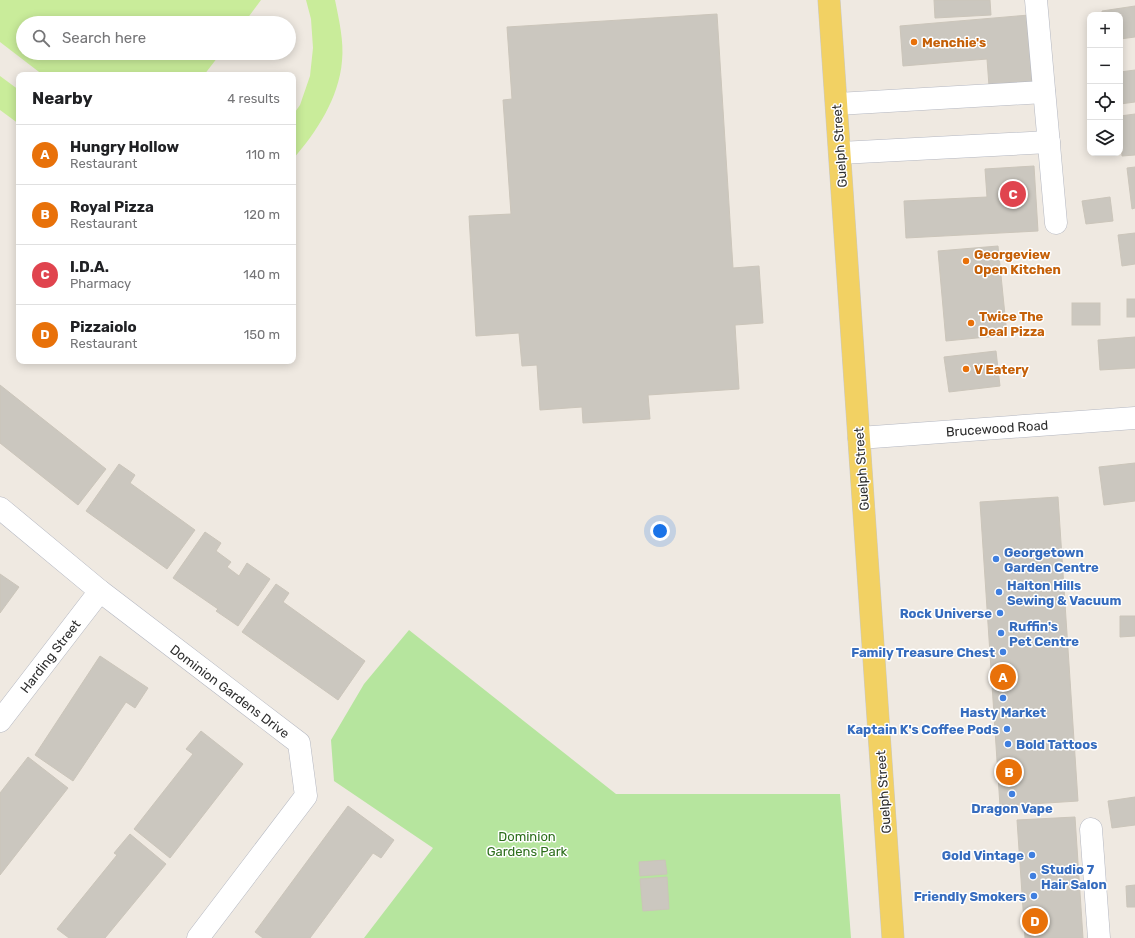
<!DOCTYPE html>
<meta charset="utf-8">
<style>
:root{--surface:#fff;--page:#f2f2f2;--text:#202124;--muted:#757577;--line:#e0e0e0;--accent:#4264fb}
body{margin:0;font-family:Rubik,sans-serif;background:var(--page);color:var(--text)}
.controls{position:absolute;right:12px;top:12px;display:grid;overflow:hidden;border-radius:8px;box-shadow:0 2px 10px #0003}
.controls button{width:36px;height:36px;display:grid;place-items:center;padding:0;border:0;border-bottom:1px solid var(--line);background:var(--surface);color:var(--text);font:20px sans-serif}
.you{position:absolute;left:660px;top:531px;width:14px;height:14px;margin:-10px;border:3px solid #fff;border-radius:50%;background:#1a73e8;box-shadow:0 0 0 6px #1a73e833}
.badge{display:grid;place-items:center;width:26px;height:26px;border-radius:50%;background:var(--accent);color:#fff;font-size:13px;font-weight:700}
.pin{position:absolute;translate:-50% -50%;border:2px solid #fff;box-shadow:0 1px 4px #0006}
.list{margin:0;padding:0;list-style:none}
h2{display:flex;justify-content:space-between;align-items:center;height:52px;margin:0;padding:0 16px;font-size:17px}
h2 small{font-size:13px;font-weight:400;color:var(--muted)}
.list li{display:grid;grid-template-columns:26px 1fr auto;gap:12px;align-items:center;box-sizing:border-box;height:60px;padding:0 16px;border-top:1px solid var(--line)}
.list b{display:block;font-size:15px;white-space:nowrap}
.list p{margin:0;font-size:13px;white-space:nowrap;color:var(--muted)}
.list em{font-size:13px;font-style:normal;color:var(--muted)}
.icon{flex:none;width:22px;height:22px;fill:none;stroke:currentColor;stroke-width:2;stroke-linecap:round;stroke-linejoin:round}
.map{position:relative;flex:none;width:1135px;height:938px;overflow:hidden}
.search{position:absolute;background:var(--surface);box-shadow:0 2px 10px #0003;left:16px;top:16px;width:280px;height:44px;display:flex;align-items:center;gap:10px;box-sizing:border-box;padding:0 14px;border-radius:22px;color:var(--muted);font-size:15px}
.panel{position:absolute;background:var(--surface);box-shadow:0 2px 10px #0003;left:16px;top:72px;width:280px;height:292px;border-radius:8px}
.map>svg:first-child{display:block}
.green{fill:#b6e59e}
.pitch{fill:#c9ec9a}
.building{fill:#cbc7bf;stroke:#cbc5ba}
.lines{fill:none;stroke-linecap:round;stroke-linejoin:round}
.minor-casing{stroke:#b4b7c1;stroke-width:23}
.major-casing{stroke:#c9c9c9;stroke-width:23}
.minor{stroke:#fff;stroke-width:22}
.major{stroke:#f2d163;stroke-width:22}
.food-dot{fill:#e8710a;stroke:#fff;stroke-width:1.5}
.shop-dot{fill:#3f7fe0;stroke:#fff;stroke-width:1.5}
.labels{text-anchor:middle;stroke-width:3;stroke-linejoin:round;paint-order:stroke}
.food-label{font-size:13px;font-weight:bold;fill:#c56008;stroke:#fff;text-anchor:start}
.street-label{font-size:13px;fill:#2e2e2e;stroke:#fff}
.shop-label{font-size:13px;font-weight:bold;fill:#366cbe;stroke:#fff;text-anchor:start}
.park-label{font-size:13px;fill:#2c6e1b;stroke:#fff}
</style>
<div class="map">
<svg width="1135" height="938" viewBox="0 0 1135 938">
<rect width="100%" height="100%" fill="#efe9e1"/>
<polygon class="green" points="409,630 616,794 840,794 851,938 364,938 433,848 334,781 331,740 364,684"/>
<g class="pitch">
<polygon points="0,0 261,0 244,23 23,23 23,53 221,53 204,75 43,75 0,42"/>
<path d="M306 0H335C339 20 344 41 342 61 339 98 316 133 293 159V115L300 105 310 76 313 48 311 19Z"/>
<polygon points="0,76 19,90 19,124 0,110"/>
</g>
<g class="building">
<polygon points="934,0 990,0 991,15 935,18"/>
<polygon points="1135,6 1135,37 1120,39 1120,15 1102,15 1102,11"/>
<polygon points="717,14 733,268 759,266 763,323 735,325 739,389 648,395 650,419 583,423 582,407 540,410 537,365 522,366 519,333 476,336 469,216 511,214 503,100 512,99 507,27"/>
<polygon points="1029,15 1035,82 989,86 987,59 903,66 900,26"/>
<polygon points="1135,70 1135,102 1120,104 1120,72"/>
<polygon points="1135,114 1135,155 1122,156 1120,116"/>
<polygon points="1034,166 1038,231 906,238 904,201 987,197 985,169"/>
<polygon points="1135,167 1135,208 1132,209 1127,168"/>
<polygon points="1110,197 1113,221 1086,224 1082,201"/>
<polygon points="1135,233 1135,264 1122,266 1118,235"/>
<polygon points="998,246 1007,335 946,341 938,251"/>
<rect x="1127" y="299" width="8" height="18"/>
<rect x="1072" y="303" width="28" height="22"/>
<polygon points="1135,337 1135,368 1100,370 1098,340"/>
<polygon points="996,351 1000,386 949,392 944,357"/>
<polygon points="0,385 106,469 78,505 0,443"/>
<polygon points="1135,463 1135,501 1104,505 1099,467"/>
<polygon points="119,464 135,475 130,483 195,530 167,569 86,511"/>
<polygon points="1058,497 1078,801 1000,806 980,502"/>
<polygon points="205,532 221,543 216,551 231,562 227,567 239,576 247,563 270,579 238,626 216,611 218,609 173,578"/>
<polygon points="0,574 19,587 0,613"/>
<polygon points="276,584 289,593 283,602 365,661 338,700 242,632"/>
<polygon points="1120,616 1135,616 1135,636 1120,637"/>
<polygon points="100,656 148,688 135,708 126,702 73,781 35,755"/>
<polygon points="201,731 243,764 170,858 134,829 193,754 186,749"/>
<polygon points="28,757 68,788 0,875 0,793"/>
<polygon points="1135,797 1135,825 1112,828 1108,801"/>
<polygon points="348,806 394,840 381,858 373,853 310,938 263,938 255,932"/>
<polygon points="1075,817 1083,938 1025,938 1017,820"/>
<polygon points="130,834 166,864 105,938 69,938 57,929 117,855 114,853"/>
<polygon points="665,860 667,874 640,876 639,862"/>
<polygon points="667,877 669,909 643,911 640,879"/>
<polygon points="1135,885 1135,907 1127,907 1126,886"/>
</g>
<g class="lines">
<defs>
<g id="minor">
<polyline points="1036,0 1056,223"/>
<polyline points="837,104 1044,92"/>
<polyline points="840,153 1049,142"/>
<polyline points="859,438 1135,418"/>
<polyline points="0,508 100,591 299,743 306,796 198,938"/>
<polyline points="0,721 100,591"/>
<polyline points="1091,829 1099,938"/>
</g>
<polyline id="major" points="829,0 893,938"/>
</defs>
<use href="#minor" class="minor-casing"/>
<use href="#major" class="major-casing"/>
<use href="#minor" class="minor"/>
<use href="#major" class="major"/>
</g>
<g class="food-dot">
<circle cx="914" cy="42" r="4"/>
<circle cx="966" cy="261" r="4"/>
<circle cx="971" cy="323" r="4"/>
<circle cx="966" cy="369" r="4"/>
</g>
<g class="shop-dot">
<circle cx="996" cy="559" r="4"/>
<circle cx="999" cy="592" r="4"/>
<circle cx="1000" cy="613" r="4"/>
<circle cx="1001" cy="633" r="4"/>
<circle cx="1003" cy="652" r="4"/>
<circle cx="1003" cy="698" r="4"/>
<circle cx="1007" cy="729" r="4"/>
<circle cx="1008" cy="744" r="4"/>
<circle cx="1012" cy="794" r="4"/>
<circle cx="1032" cy="855" r="4"/>
<circle cx="1033" cy="876" r="4"/>
<circle cx="1034" cy="896" r="4"/>
</g>
<g class="labels">
<g class="food-label">
<text x="922" y="47">Menchie's</text>
<text x="974" y="259">Georgeview<tspan x="974" dy="15">Open Kitchen</tspan></text>
<text x="979" y="321">Twice The<tspan x="979" dy="15">Deal Pizza</tspan></text>
<text x="974" y="374">V Eatery</text>
</g>
<g class="street-label">
<text transform="translate(839 146) rotate(-94)" y="5">Guelph Street</text>
<text transform="translate(997 428) rotate(-4)" y="5">Brucewood Road</text>
<text transform="translate(861 469) rotate(-94)" y="5">Guelph Street</text>
<text transform="translate(50 656) rotate(-52)" y="5">Harding Street</text>
<text transform="translate(230 691) rotate(37)" y="5">Dominion Gardens Drive</text>
<text transform="translate(883 792) rotate(-94)" y="5">Guelph Street</text>
</g>
<g class="shop-label">
<text x="1004" y="557">Georgetown<tspan x="1004" dy="15">Garden Centre</tspan></text>
<text x="1007" y="590">Halton Hills<tspan x="1007" dy="15">Sewing &amp; Vacuum</tspan></text>
<text x="992" y="618" text-anchor="end">Rock Universe</text>
<text x="1009" y="631">Ruffin's<tspan x="1009" dy="15">Pet Centre</tspan></text>
<text x="995" y="657" text-anchor="end">Family Treasure Chest</text>
<text x="1003" y="717" text-anchor="middle">Hasty Market</text>
<text x="999" y="734" text-anchor="end">Kaptain K's Coffee Pods</text>
<text x="1016" y="749">Bold Tattoos</text>
<text x="1012" y="813" text-anchor="middle">Dragon Vape</text>
<text x="1024" y="860" text-anchor="end">Gold Vintage</text>
<text x="1041" y="874">Studio 7<tspan x="1041" dy="15">Hair Salon</tspan></text>
<text x="1026" y="901" text-anchor="end">Friendly Smokers</text>
</g>
<g class="park-label">
<text x="527" y="841">Dominion<tspan x="527" dy="15">Gardens Park</tspan></text>
</g>
</g>
</svg>
<div class="controls">
<button>+</button>
<button>−</button>
<button><svg class="icon" aria-label="locate" viewBox="0 0 24 24"><circle cx="12" cy="12" r="6"/><path d="M12 2v4M12 18v4M2 12h4M18 12h4"/></svg></button>
<button><svg class="icon" aria-label="layers" viewBox="0 0 24 24"><path d="M12 4l9 5-9 5-9-5zM3 14l9 5 9-5"/></svg></button>
</div>
<div class="you"></div>
<div class="pin badge" style="left:1003px;top:677px;background:#e8710a">A</div>
<div class="pin badge" style="left:1009px;top:772px;background:#e8710a">B</div>
<div class="pin badge" style="left:1013px;top:194px;background:#e0444e">C</div>
<div class="pin badge" style="left:1035px;top:921px;background:#e8710a">D</div>
<div class="search"><svg class="icon" aria-label="search" viewBox="0 0 24 24"><circle cx="10" cy="10" r="6"/><path d="M15 15l6 6"/></svg>Search here</div>
<section class="panel">
<h2>Nearby<small>4 results</small></h2>
<ul class="list">
<li><span class="badge" style="background:#e8710a">A</span><div><b>Hungry Hollow</b><p>Restaurant</p></div><em>110 m</em></li>
<li><span class="badge" style="background:#e8710a">B</span><div><b>Royal Pizza</b><p>Restaurant</p></div><em>120 m</em></li>
<li><span class="badge" style="background:#e0444e">C</span><div><b>I.D.A.</b><p>Pharmacy</p></div><em>140 m</em></li>
<li><span class="badge" style="background:#e8710a">D</span><div><b>Pizzaiolo</b><p>Restaurant</p></div><em>150 m</em></li>
</ul>
</section>
</div>
